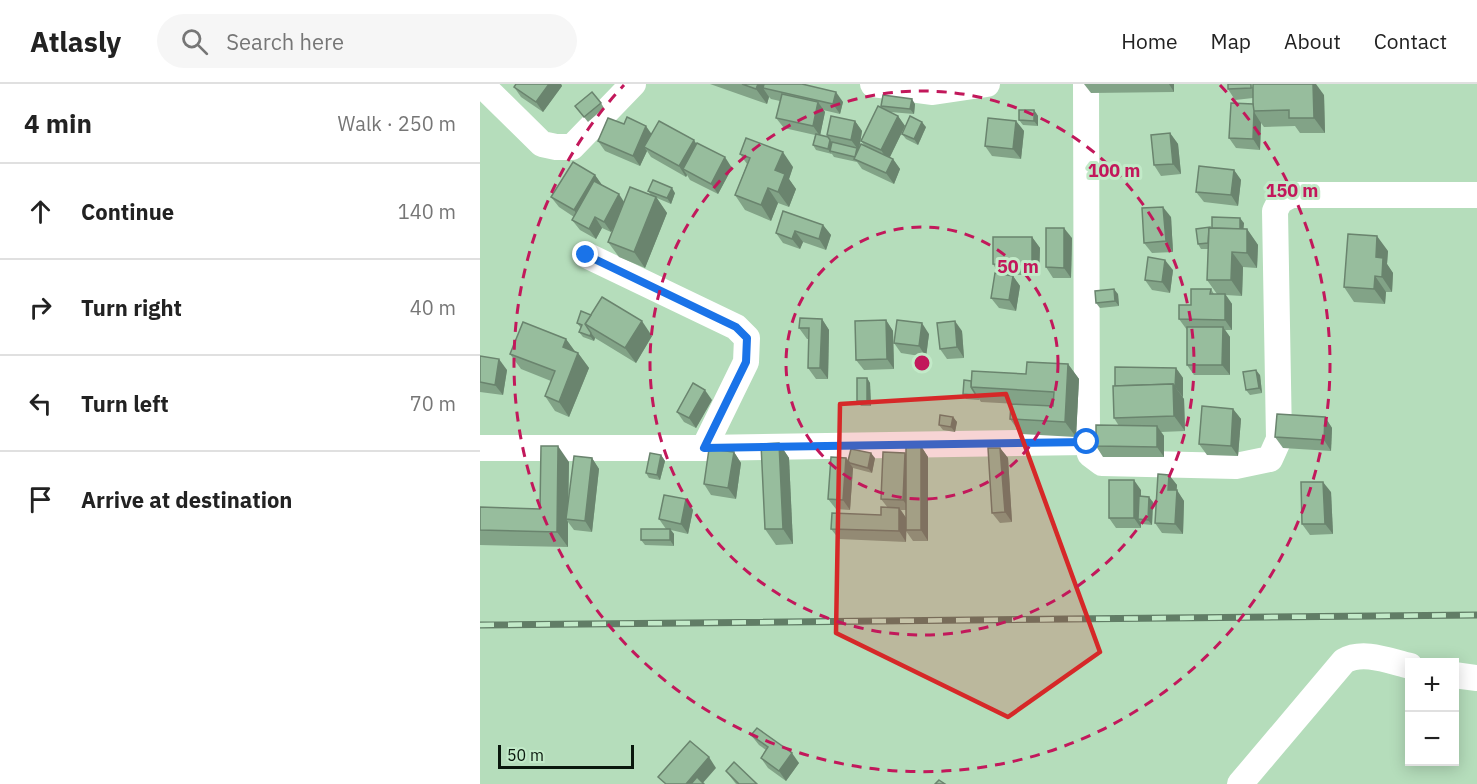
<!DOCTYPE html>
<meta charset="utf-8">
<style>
:root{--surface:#fff;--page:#f6f6f6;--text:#222;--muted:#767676;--line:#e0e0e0}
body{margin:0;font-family:"IBM Plex Sans",sans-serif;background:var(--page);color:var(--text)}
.controls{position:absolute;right:18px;bottom:18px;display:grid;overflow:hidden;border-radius:0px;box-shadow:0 3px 15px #0003}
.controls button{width:54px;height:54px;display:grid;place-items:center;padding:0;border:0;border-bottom:2px solid var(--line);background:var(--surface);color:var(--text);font:30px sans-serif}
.scale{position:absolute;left:18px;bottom:15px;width:136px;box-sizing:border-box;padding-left:6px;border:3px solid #09170c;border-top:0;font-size:16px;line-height:21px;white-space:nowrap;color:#09170c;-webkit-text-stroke:4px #c2eac8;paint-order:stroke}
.stop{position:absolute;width:18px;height:18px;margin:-14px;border:4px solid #1a73e8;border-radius:50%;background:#fff}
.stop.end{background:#1a73e8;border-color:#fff;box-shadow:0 2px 6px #0008}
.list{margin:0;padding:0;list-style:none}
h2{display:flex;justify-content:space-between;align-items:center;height:78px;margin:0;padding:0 24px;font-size:26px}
h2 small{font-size:20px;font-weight:400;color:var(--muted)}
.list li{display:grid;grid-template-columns:39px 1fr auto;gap:18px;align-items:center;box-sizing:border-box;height:96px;padding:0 24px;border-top:2px solid var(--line)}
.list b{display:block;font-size:22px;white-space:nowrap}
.list em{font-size:20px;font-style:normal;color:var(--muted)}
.icon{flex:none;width:33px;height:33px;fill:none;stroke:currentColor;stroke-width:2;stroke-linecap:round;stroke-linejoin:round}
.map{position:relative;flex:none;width:997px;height:700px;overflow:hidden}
header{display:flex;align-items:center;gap:36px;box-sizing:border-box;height:84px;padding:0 30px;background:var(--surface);border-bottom:2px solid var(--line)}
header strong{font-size:28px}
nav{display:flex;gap:33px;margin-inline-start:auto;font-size:21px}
.search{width:420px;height:54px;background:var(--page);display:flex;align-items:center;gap:15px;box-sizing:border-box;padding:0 21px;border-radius:33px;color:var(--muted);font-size:22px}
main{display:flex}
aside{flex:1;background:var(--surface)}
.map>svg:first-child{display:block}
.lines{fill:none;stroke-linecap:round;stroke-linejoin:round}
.minor{stroke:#fff;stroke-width:26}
.rail-casing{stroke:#617d66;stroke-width:7}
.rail{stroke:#c2eac8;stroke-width:4.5;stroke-dasharray:14;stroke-linecap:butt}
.wall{fill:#82a387;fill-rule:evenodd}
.shaded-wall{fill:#6a846e}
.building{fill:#97bd9d;stroke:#6a846e;stroke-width:1.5}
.route{stroke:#1a73e8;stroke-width:8}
.marked{fill:#d62828;fill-opacity:0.2;stroke:#d62828;stroke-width:4.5;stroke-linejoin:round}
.ring{fill:none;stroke:#c2185b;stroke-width:3;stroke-dasharray:10 8}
.centre{fill:#c2185b;stroke:#c2eac8;stroke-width:3}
.ring-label{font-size:18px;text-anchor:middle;font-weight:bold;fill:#c2185b;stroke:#c2eac8;stroke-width:6;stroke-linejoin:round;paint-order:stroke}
</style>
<header>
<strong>Atlasly</strong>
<div class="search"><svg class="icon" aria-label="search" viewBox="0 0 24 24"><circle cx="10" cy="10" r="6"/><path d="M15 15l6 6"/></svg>Search here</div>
<nav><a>Home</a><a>Map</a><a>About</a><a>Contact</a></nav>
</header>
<main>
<aside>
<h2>4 min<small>Walk · 250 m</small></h2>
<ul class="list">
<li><svg class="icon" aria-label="ahead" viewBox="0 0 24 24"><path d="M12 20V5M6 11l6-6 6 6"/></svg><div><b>Continue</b></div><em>140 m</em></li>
<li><svg class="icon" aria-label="right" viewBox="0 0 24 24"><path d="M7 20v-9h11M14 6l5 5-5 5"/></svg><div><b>Turn right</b></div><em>40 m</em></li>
<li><svg class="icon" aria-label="left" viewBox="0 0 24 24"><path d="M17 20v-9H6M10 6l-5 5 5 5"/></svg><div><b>Turn left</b></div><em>70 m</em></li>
<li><svg class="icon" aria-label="arrive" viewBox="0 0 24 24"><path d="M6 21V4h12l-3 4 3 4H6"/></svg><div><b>Arrive at destination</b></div></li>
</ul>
</aside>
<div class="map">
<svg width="997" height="700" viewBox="0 0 997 700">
<rect width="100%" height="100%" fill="#b5ddbb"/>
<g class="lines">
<g class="minor">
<polyline points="1,0 62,60 76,63 92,63 153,0"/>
<polyline points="393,0 453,8 507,0"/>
<polyline points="106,171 256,243 267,254 266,278 224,364"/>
<polyline points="607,358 610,370 622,379 756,382 790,375 799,355 795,127 800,117 811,111 997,111"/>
<polyline points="0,364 224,364 607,358 606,0"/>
<polyline points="974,591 997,594"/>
<path d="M760 700 864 577C883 566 909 577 930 582"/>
</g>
<defs>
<polyline id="rail" points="0,541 997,531"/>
</defs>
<use href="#rail" class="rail-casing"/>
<use href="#rail" class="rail"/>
</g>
<g class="wall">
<polygon points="36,0 81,0 82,2 63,28 41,13 34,3"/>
<polygon points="230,0 322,0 363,18 360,30 343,26 345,28 340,51 348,53 347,51 375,37 382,47 379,65 384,61 381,57 403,25 401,22 435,20 434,30 410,28 418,32 425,42 410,73 413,75 420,85 414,100 382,85 377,78 354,73 352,70 336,66 333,61 335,51 304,44 296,34 300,17 291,15 289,13 287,20"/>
<polygon points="604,0 694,0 694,8 611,9"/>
<polygon points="748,0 844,11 845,49 820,49 815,42 784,43 781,39 780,66 756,64 749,54 773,20 773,14 755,16 748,5"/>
<polygon points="121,19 124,24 108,38 95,22"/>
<polygon points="554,26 558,32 558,42 543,41 539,36"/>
<polygon points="536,37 544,47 541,75 512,72 505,62"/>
<polygon points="144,40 172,50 216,60 252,84 238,110 210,96 207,91 206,93 171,73 167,67 160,82 125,67 118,57"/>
<polygon points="446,43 438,61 426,55 422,50"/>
<polygon points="690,49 698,60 701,90 681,92 674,81"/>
<polygon points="260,70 313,83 309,95 316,105 309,123 298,119 291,137 265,126 255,111 267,80"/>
<polygon points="754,86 761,96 758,122 724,118 716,108"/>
<polygon points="115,91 122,101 144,118 172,112 168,107 195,109 191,120 177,114 187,129 165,184 139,173 128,158 136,140 131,148 122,144 116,155 100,146 92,136 94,133 79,123 71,113"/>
<polygon points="691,133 693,168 672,169 664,159"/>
<polygon points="764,139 763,145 767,145 778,161 777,184 763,183 762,212 746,211 752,220 752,246 745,246 750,253 750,291 714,291 707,281 707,246 699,235 711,221 731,205 734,210 737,210 727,196 728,165 721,165 718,160 731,144"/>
<polygon points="343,141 351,151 346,166 323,158 320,165 303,159 296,149"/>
<polygon points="552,153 560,164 559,191 526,191 533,192 540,202 536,227 519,224 511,214 519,190 513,180"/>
<polygon points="592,154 591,194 573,194 566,183"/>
<polygon points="908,167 907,180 913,189 912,208 906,208 905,220 874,218 864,203"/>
<polygon points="693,186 690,209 672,206 665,196"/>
<polygon points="638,210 639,222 620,224 616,219"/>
<polygon points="111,231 172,252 156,279 115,254 114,257 103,253 99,248 101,244 97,239"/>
<polygon points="342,235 349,246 348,295 336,295 328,284 329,255 327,255 319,244"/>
<polygon points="406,236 413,247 414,285 384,286 376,276"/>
<polygon points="482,247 484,274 467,275 460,265"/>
<polygon points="449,250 446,273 421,269 414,259"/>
<polygon points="86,255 95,268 98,269 109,284 89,333 75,327 65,312 71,297 41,285 30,270"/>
<polygon points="0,272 27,286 23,311 0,308"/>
<polygon points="588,280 599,295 596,353 541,350 530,335 573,322 501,318 499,315 499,316 486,315 483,310 491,297 546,290"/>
<polygon points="696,284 703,294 703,313 702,313 704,315 705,347 681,348 684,352 684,373 623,373 616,362 639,342 634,334"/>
<polygon points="780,291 782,309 770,311 766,306"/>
<polygon points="387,294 390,299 391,322 381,322 377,317"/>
<polygon points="232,316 216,344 204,338 197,328"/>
<polygon points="753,325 761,335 758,372 727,371 719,360"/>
<polygon points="473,333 477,338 475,348 463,346 459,341"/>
<polygon points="845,333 852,344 851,367 803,364 795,353"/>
<polygon points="299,359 309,374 313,460 296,461 285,445"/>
<path d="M441 362 448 373V457H433L426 447V458L359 455 351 445 401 431 408 424 401 415 426 371ZM421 426H426V434Z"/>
<polygon points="520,364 528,374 532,438 520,439 512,429"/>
<polygon points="254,368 261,379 256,415 231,411 224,400"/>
<polygon points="181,371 185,377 180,396 169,394 166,389"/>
<polygon points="112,374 119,385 112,448 94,446 88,438 88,463 0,461 0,423 60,425 89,378 88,418"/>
<polygon points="366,374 368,377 395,374 392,389 373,384 370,426 356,425 348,415"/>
<polygon points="689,391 697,401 696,406 704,417 703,450 682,449 675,439"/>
<polygon points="661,406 661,412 673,418 672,441 662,440 661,439 661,444 636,444 629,434"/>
<polygon points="851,408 853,450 830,451 822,440"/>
<polygon points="206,415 213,426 208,450 191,446 194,450 194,462 165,461 161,456 186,445 179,435"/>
<polygon points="271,651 319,679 306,697 288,684 281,674 286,666 279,661"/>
<polygon points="246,687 277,700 256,700"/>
</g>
<g class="shaded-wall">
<polygon points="69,0 81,0 82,2 63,28 56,18"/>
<polygon points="278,0 294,0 283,4 289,13 287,20 276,5"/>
<polygon points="689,0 694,0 694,8"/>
<polygon points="833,0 836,0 844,11 845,49 834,34"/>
<polygon points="356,8 363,18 360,30 353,20"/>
<polygon points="432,15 435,20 434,30 430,25"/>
<polygon points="338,18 345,28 340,52 333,42"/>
<polygon points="554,26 558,32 558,42 554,37"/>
<polygon points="774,28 781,39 780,66 773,55"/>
<polygon points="418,32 425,42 408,77 401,66"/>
<polygon points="375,37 382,47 379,66 375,73 377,64 371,56"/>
<polygon points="536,37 544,47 541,75 533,65"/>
<polygon points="442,38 446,43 438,61 434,55"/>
<polygon points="166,42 173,52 164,63 167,67 160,82 153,72"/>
<polygon points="690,49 698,60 701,90 693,80"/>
<polygon points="214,56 221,67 203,85 207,91 206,93 199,82"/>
<polygon points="350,56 354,61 350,67 351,70 348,65"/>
<polygon points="303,68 313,83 309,95 316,105 309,123 298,108 295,86"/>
<polygon points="245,73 252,84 238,110 231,100"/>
<polygon points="413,75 420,85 414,100 406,89"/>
<polygon points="754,86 761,96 758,122 751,111"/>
<polygon points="115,91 122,101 101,137 94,126"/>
<polygon points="192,104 195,109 191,120 187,114"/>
<polygon points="288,104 298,119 291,137 281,121"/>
<polygon points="139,110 146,121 131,148 124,138"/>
<polygon points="176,113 187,129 165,184 154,168"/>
<polygon points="683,123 691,133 693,168 686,157"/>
<polygon points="115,133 122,144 116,155 109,145"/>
<polygon points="760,134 764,139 763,151 760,146"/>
<polygon points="343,141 351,151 346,166 339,155"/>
<polygon points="584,144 592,154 591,194 584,184"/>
<polygon points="767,145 778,161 777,184 767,169"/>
<polygon points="315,147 323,158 320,165 312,155"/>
<polygon points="897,152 908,167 907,180 913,189 912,208 902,193 896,173"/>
<polygon points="552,153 560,164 559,191 552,181"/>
<polygon points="752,168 763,183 762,212 751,196"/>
<polygon points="685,176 693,186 690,209 682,198"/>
<polygon points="533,192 540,202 536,227 529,216"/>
<polygon points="895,192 906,208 905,220 894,205"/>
<polygon points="634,205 638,210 639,222 635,217"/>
<polygon points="745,210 752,220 752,246 745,236"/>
<polygon points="342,235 349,246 348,295 340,284"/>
<polygon points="406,236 413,247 414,285 407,275"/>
<polygon points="162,237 172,252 156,279 145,264"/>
<polygon points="475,237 482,247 484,274 477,263"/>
<polygon points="442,239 449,250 446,273 439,262"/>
<polygon points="743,243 750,253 750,291 742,281"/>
<polygon points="111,249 115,254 114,257 110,252"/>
<polygon points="86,255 97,270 83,263"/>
<polygon points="98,269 109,284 89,333 79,318"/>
<polygon points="19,275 27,286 23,311 15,301"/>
<polygon points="588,280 599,295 596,353 585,338"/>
<polygon points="696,284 703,294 703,313 695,303"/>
<polygon points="776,286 780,291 782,309 779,304"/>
<polygon points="387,294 390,299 391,322 387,317"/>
<polygon points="693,300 704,315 705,347 694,332"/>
<polygon points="225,306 232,316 216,344 209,334"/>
<polygon points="753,325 761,335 758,372 751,362"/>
<polygon points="473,333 477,338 475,348 471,343"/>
<polygon points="845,333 852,344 851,367 844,356"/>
<polygon points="677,342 684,352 684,373 677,363"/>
<polygon points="299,359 309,374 313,460 303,445"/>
<polygon points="78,362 89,378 88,436 86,435 88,438 88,463 77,448"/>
<polygon points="441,362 448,373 448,457 441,446"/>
<polygon points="520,364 528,374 532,438 525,428"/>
<polygon points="254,368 261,379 256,415 248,404"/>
<polygon points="391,369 395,374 392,389 388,384"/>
<polygon points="425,369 432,379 430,426 423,416"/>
<polygon points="181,371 185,377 180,396 177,391"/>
<polygon points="112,374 119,385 112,448 105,437"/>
<polygon points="366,374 373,384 370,426 363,416"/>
<polygon points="689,391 697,401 696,416 688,406"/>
<polygon points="654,396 661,406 661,435 658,435 661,439 661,444 654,434"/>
<polygon points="843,398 851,408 853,450 845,440"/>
<polygon points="697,406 704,417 703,450 695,440"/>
<polygon points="669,413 673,418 672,441 668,436"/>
<polygon points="206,415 213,426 208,450 201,440"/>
<polygon points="419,424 427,435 426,458 419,447"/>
<polygon points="190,445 194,450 194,462 190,456"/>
<polygon points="312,669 319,679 306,697 299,687"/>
<polygon points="229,673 236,684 222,700 206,700"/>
</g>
<g class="building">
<polygon points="36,0 69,0 56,18 34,3"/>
<polygon points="262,0 278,0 276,5"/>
<polygon points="284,0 322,0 356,8 353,20 283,4"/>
<polygon points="748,0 771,0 771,4 748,5"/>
<polygon points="773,0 833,0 834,34 809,34 809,26 773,27"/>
<polygon points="112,8 121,19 104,33 95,22"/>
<polygon points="302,10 338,18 333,42 296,34"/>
<polygon points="403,11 432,15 430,25 401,22"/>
<polygon points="751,19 773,20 774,27 773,55 749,54"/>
<polygon points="398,22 418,32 401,66 381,57"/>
<polygon points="539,26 554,26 554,37 539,36"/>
<polygon points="351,32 375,37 371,56 347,51"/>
<polygon points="430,32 442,38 434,55 422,50"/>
<polygon points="147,33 166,42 153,72 118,57 128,34 144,40"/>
<polygon points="508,34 536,37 533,65 505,62"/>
<polygon points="179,37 214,56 199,82 164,63"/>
<polygon points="690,49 693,80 674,81 671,51"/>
<polygon points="336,50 348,53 350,56 348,65 333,61"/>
<polygon points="266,54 303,68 295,86 305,90 298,108 288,104 281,121 255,111 270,74 260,70"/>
<polygon points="352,58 377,64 375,73 350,67"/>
<polygon points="217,59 245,73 231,100 203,85"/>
<polygon points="381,60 413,75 406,89 374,75"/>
<polygon points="93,78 115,91 94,126 71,113"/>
<polygon points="719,82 754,86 751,111 716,108"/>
<polygon points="173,96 192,104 187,114 168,107"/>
<polygon points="114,97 139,110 124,138 115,133 109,145 92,136"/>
<polygon points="150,103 176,113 154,168 128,158"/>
<polygon points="683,123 686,157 664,159 662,124"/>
<polygon points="303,127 343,141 339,155 315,147 312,155 296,149"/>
<polygon points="732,133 760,134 760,145 732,144"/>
<polygon points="730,143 730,144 729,144 728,159 718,160 716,145"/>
<polygon points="566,144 584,144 584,184 566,183"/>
<polygon points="729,144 767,145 767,169 752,168 751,196 727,196"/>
<polygon points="868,150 897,152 896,173 903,174 902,193 895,192 894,205 864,203"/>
<polygon points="513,153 552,153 552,181 513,180"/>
<polygon points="668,173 685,176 682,198 665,196"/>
<polygon points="515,189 533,192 529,216 511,214"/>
<polygon points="634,205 635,217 616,219 615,207"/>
<polygon points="711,205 731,205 730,210 745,210 745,236 699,235 699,221 711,221"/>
<polygon points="122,213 162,237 145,264 105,240"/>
<polygon points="101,227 111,231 105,240 111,249 110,252 99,248 102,241 97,239"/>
<polygon points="320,234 342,235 340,284 328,284 329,244 319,244"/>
<polygon points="406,236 407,275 376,276 375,237"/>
<polygon points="417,236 442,239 439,262 414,259"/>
<polygon points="475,237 477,263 460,265 457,239"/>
<polygon points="43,238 86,255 83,263 98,269 79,318 65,312 75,287 30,270"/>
<polygon points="707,243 743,243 742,281 707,281"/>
<polygon points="0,272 19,275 15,301 0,298"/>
<polygon points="547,278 588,280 585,338 530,335 531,320 573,322 574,308 491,303 492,287 546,290"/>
<polygon points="635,283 696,284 695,303 693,300 635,302"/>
<polygon points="776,286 779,304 766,306 763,288"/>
<rect x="377" y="294" width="10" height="23"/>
<polygon points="484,296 491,297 491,303 496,311 483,310"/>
<polygon points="213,299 225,306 209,334 197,328"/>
<polygon points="693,300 694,332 634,334 633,302"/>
<polygon points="722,322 753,325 751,362 719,360"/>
<polygon points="797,330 845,333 844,356 795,353"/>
<polygon points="460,331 473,333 471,343 459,341"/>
<polygon points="616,341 677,342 677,363 616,362"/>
<polygon points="299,359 303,445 285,445 281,360"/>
<polygon points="61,362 78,362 77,448 0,446 0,423 60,425"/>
<rect x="426" y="362" width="15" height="84"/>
<polygon points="508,364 520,364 525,428 512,429"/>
<polygon points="229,365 254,368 248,404 224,400"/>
<polygon points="371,365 391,369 388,384 370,379 368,377"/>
<polygon points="403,368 425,369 423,416 401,415"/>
<polygon points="170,369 181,371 177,391 166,389"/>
<polygon points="94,372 112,374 105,437 86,435"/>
<polygon points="351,373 366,374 363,416 348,415"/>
<polygon points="678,390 689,391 688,406 697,406 695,440 675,439"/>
<rect x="629" y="396" width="25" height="38"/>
<polygon points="821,398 843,398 845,440 822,440"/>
<polygon points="184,411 206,415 201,440 179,435"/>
<polygon points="659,412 669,413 668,436 658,435"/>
<polygon points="401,423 419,424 419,447 351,445 352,429 401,431"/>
<rect x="161" y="445" width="29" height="11"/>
<polygon points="277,644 312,669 299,687 281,674 288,663 271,651"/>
<polygon points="210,657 229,673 206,700 186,700 178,693"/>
<polygon points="254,678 277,700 259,700 246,687"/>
<polygon points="217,693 224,700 211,700"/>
<polygon points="459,696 465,700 455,700"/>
</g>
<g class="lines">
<polyline class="route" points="106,171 256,243 267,254 266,278 224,364 607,358"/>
</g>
<path class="marked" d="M526 310 620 568 528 633 356 549 360 320Z"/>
<g class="ring">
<circle cx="442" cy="279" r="136"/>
<circle cx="442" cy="279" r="272"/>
<path d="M740 1A408 408 0 1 1 144 1"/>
</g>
<circle cx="442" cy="279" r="9" class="centre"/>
<g class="ring-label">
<text x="634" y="93">100 m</text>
<text x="812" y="113">150 m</text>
<text x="538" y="189">50 m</text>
</g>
</svg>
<div class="controls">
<button>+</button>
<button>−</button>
</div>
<div class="scale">50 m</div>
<div class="stop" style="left:607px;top:358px"></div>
<div class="stop end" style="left:106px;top:171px"></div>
</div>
</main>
